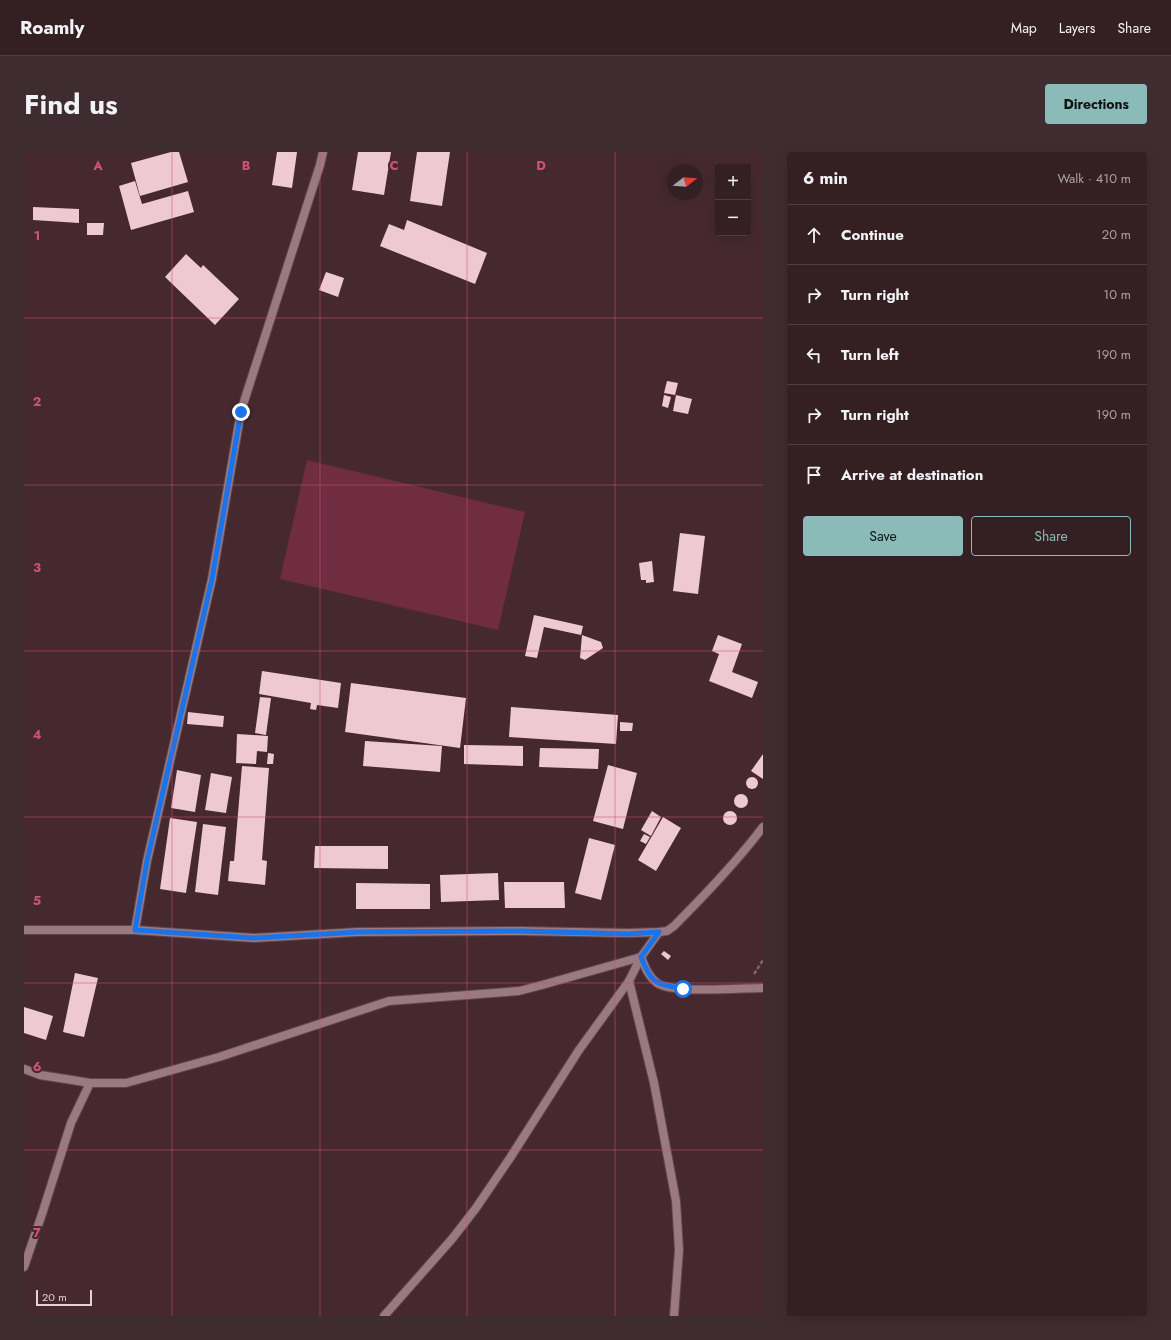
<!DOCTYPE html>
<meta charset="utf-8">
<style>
:root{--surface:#341f23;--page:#3f2c30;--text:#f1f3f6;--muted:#a9a2a6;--line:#4e3d41;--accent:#8bbbb9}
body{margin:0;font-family:Jost,sans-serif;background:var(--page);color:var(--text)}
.controls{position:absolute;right:12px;top:12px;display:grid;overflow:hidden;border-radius:4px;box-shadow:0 4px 16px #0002}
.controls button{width:36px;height:36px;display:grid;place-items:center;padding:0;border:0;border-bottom:1px solid var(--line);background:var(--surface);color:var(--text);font:20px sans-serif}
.compass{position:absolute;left:643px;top:12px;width:36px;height:36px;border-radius:50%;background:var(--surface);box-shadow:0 4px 16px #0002;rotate:73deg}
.scale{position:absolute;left:12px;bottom:10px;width:56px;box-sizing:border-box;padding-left:4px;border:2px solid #e5d2d5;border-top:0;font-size:11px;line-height:14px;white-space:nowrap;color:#e5d2d5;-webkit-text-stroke:3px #45292f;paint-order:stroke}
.stop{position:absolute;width:12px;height:12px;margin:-9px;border:3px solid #1a73e8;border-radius:50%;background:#fff}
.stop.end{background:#1a73e8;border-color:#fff;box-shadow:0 1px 4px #0008}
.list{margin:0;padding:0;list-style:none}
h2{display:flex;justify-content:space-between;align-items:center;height:52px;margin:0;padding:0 16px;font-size:17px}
h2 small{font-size:13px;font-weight:400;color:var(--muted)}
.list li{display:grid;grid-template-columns:26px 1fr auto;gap:12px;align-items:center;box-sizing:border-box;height:60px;padding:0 16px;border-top:1px solid var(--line)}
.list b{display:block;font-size:15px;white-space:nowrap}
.list em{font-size:13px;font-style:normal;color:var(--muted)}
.actions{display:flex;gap:8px;padding:12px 16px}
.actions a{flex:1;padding:9px 0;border:1px solid var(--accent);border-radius:4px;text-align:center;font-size:14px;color:var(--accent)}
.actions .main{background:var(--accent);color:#111}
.icon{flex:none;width:22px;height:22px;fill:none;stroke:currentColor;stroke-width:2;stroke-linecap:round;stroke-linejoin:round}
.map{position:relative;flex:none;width:739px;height:1164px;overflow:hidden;border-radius:4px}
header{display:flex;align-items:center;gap:24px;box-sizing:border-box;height:56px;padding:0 20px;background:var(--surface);border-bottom:1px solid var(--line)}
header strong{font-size:19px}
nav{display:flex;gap:22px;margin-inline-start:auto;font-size:14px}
.intro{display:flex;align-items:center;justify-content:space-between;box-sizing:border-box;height:96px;padding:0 24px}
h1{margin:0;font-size:28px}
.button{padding:10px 18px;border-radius:4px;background:var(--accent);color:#111;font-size:14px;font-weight:700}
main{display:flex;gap:24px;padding:0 24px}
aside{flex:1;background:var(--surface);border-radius:4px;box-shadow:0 4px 16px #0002}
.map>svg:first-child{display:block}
.green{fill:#702c40}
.building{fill:#efc9d1}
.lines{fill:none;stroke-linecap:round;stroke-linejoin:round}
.service-casing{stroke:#5e474c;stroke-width:10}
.minor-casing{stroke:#5e474c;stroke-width:10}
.path{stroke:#7e656a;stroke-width:2.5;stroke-dasharray:4 2;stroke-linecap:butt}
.service{stroke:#9b7980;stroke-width:8}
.minor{stroke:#9b7980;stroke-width:8}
.route{stroke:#1a73e8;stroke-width:5}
.grid{fill:none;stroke:#cc5080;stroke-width:1;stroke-opacity:0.55}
.grid-label{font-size:13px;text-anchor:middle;font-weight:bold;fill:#cc5080;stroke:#45292f;stroke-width:4;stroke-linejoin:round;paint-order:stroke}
</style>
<header>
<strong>Roamly</strong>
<nav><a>Map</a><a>Layers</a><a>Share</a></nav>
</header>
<div class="intro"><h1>Find us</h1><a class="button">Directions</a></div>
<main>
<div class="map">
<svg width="739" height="1164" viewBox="0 0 739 1164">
<rect width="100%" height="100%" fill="#45292f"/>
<polygon class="green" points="283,308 501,360 474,478 256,427"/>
<g class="building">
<polygon points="147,0 155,0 164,30 116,44 107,11"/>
<polygon points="253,0 273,0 268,36 248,33"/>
<polygon points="334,0 367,0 360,43 328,38"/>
<polygon points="393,0 426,0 418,54 386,49"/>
<polygon points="111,29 118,52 164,39 170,60 107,78 95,34"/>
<polygon points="9,55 55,57 55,71 9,68"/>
<polygon points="383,68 463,101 451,132 356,94 365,72 380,78"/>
<polygon points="63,71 80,71 79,83 63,83"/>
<polygon points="162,102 177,116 179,113 215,147 191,173 141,125"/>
<polygon points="302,120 320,126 314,145 295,138"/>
<polygon points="643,229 654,231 651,243 640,241"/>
<polygon points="640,243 647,245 644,256 638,254"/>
<polygon points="652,243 668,247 664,262 649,259"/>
<polygon points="656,381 681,384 674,442 649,439"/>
<polygon points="628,409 630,430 622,431 622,428 617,428 615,411"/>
<polygon points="510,463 559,474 557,483 520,475 513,506 501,504"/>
<polygon points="558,483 577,490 579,496 561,508 556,506"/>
<polygon points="694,483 718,492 708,520 734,530 728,546 685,529 695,502 688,499"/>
<polygon points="238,519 317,531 314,556 293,553 292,558 286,557 287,551 235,542"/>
<polygon points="327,531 442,546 436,596 321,580"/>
<polygon points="236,545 247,546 242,583 231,581"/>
<polygon points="487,555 594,563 592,592 485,585"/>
<polygon points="164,560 200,564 199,575 163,572"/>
<polygon points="596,570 609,571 608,579 596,579"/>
<polygon points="213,582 244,584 243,600 233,599 232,612 212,611"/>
<polygon points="341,589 418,594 416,620 339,614"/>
<polygon points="440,593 499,594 499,614 440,612"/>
<polygon points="516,596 575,597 574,617 515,615"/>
<polygon points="244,601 250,602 249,612 243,612"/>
<polygon points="739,602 739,627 727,619"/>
<polygon points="584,613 613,621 599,677 569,669"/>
<polygon points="218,614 245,616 238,708 243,709 241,733 204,729 206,709 210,709"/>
<polygon points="153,618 177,623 171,660 147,656"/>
<polygon points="187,621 208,625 202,661 181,658"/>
<circle cx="728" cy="631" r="6"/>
<circle cx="717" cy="649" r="7"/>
<polygon points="628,659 637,665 627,684 617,678"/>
<circle cx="706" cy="666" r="7"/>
<polygon points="639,665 657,676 632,719 614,708"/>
<polygon points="146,666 173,670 162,741 136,737"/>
<polygon points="179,672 202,675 194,743 171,740"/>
<polygon points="620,682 626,685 622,692 616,689"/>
<polygon points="565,686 591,693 577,748 551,741"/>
<polygon points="291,694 364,694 364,717 290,716"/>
<polygon points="474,721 475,748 417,750 416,723"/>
<polygon points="480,730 540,730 541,756 481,756"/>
<polygon points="332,731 406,732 406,757 332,757"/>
<polygon points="640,799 647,804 644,808 637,802"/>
<polygon points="51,821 74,826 60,885 39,880"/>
<polygon points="0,855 29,864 22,888 0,881"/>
</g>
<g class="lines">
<defs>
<g id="service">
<polyline points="111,778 123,709 188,427 217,259 296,13 299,0"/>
<path d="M0 917 16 923 48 928 66 931H102L195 905 365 849 495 839 518 833 617 805C621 815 624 824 633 831 648 842 718 836 739 836"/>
<polyline points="0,1115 19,1059 47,971 66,931"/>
<polyline points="360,1164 428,1087 452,1056 486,1006 555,898 605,829 617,805 635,780"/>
</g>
<g id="minor">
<path d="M0 778H111L230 786 334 780 496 779 604 781 635 780 643 779 650 774C682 742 712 711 739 675"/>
<polyline points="605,829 630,931 652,1049 655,1098 650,1164"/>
</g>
</defs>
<use href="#service" class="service-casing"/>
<use href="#minor" class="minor-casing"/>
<polyline class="path" points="730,822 739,808"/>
<use href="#service" class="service"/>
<use href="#minor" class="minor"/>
</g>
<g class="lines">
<path class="route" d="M217 260 188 427 123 709 111 778 230 786 334 780 496 779 604 782 635 780 617 805C628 833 631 831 659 837"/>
</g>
<path class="grid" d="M148 0V1164M296 0V1164M443 0V1164M591 0V1164M0 166H739M0 333H739M0 499H739M0 665H739M0 831H739M0 998H739"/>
<g class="grid-label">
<text x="74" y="18">A</text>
<text x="222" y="18">B</text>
<text x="370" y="18">C</text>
<text x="517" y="18">D</text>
<text x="13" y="88">1</text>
<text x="13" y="254">2</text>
<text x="13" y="420">3</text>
<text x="13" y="587">4</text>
<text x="13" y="753">5</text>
<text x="13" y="919">6</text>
<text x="13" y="1085">7</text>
</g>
</svg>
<div class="controls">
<button>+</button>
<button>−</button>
</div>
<svg class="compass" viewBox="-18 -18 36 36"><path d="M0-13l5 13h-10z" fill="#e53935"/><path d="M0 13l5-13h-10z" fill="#a9a2a6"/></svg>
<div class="scale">20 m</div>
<div class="stop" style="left:659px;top:837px"></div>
<div class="stop end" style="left:217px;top:260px"></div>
</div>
<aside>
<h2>6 min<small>Walk · 410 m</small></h2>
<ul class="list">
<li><svg class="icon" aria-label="ahead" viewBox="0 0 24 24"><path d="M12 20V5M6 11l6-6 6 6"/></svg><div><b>Continue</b></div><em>20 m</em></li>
<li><svg class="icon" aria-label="right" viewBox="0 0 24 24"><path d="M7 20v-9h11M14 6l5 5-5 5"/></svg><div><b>Turn right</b></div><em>10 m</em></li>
<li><svg class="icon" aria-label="left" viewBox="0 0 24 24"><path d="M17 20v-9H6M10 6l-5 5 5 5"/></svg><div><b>Turn left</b></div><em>190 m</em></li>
<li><svg class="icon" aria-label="right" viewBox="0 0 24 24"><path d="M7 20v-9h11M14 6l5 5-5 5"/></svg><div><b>Turn right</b></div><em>190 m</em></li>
<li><svg class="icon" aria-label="arrive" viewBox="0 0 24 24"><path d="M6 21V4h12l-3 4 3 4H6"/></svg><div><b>Arrive at destination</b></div></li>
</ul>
<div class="actions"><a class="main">Save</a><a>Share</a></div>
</aside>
</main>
